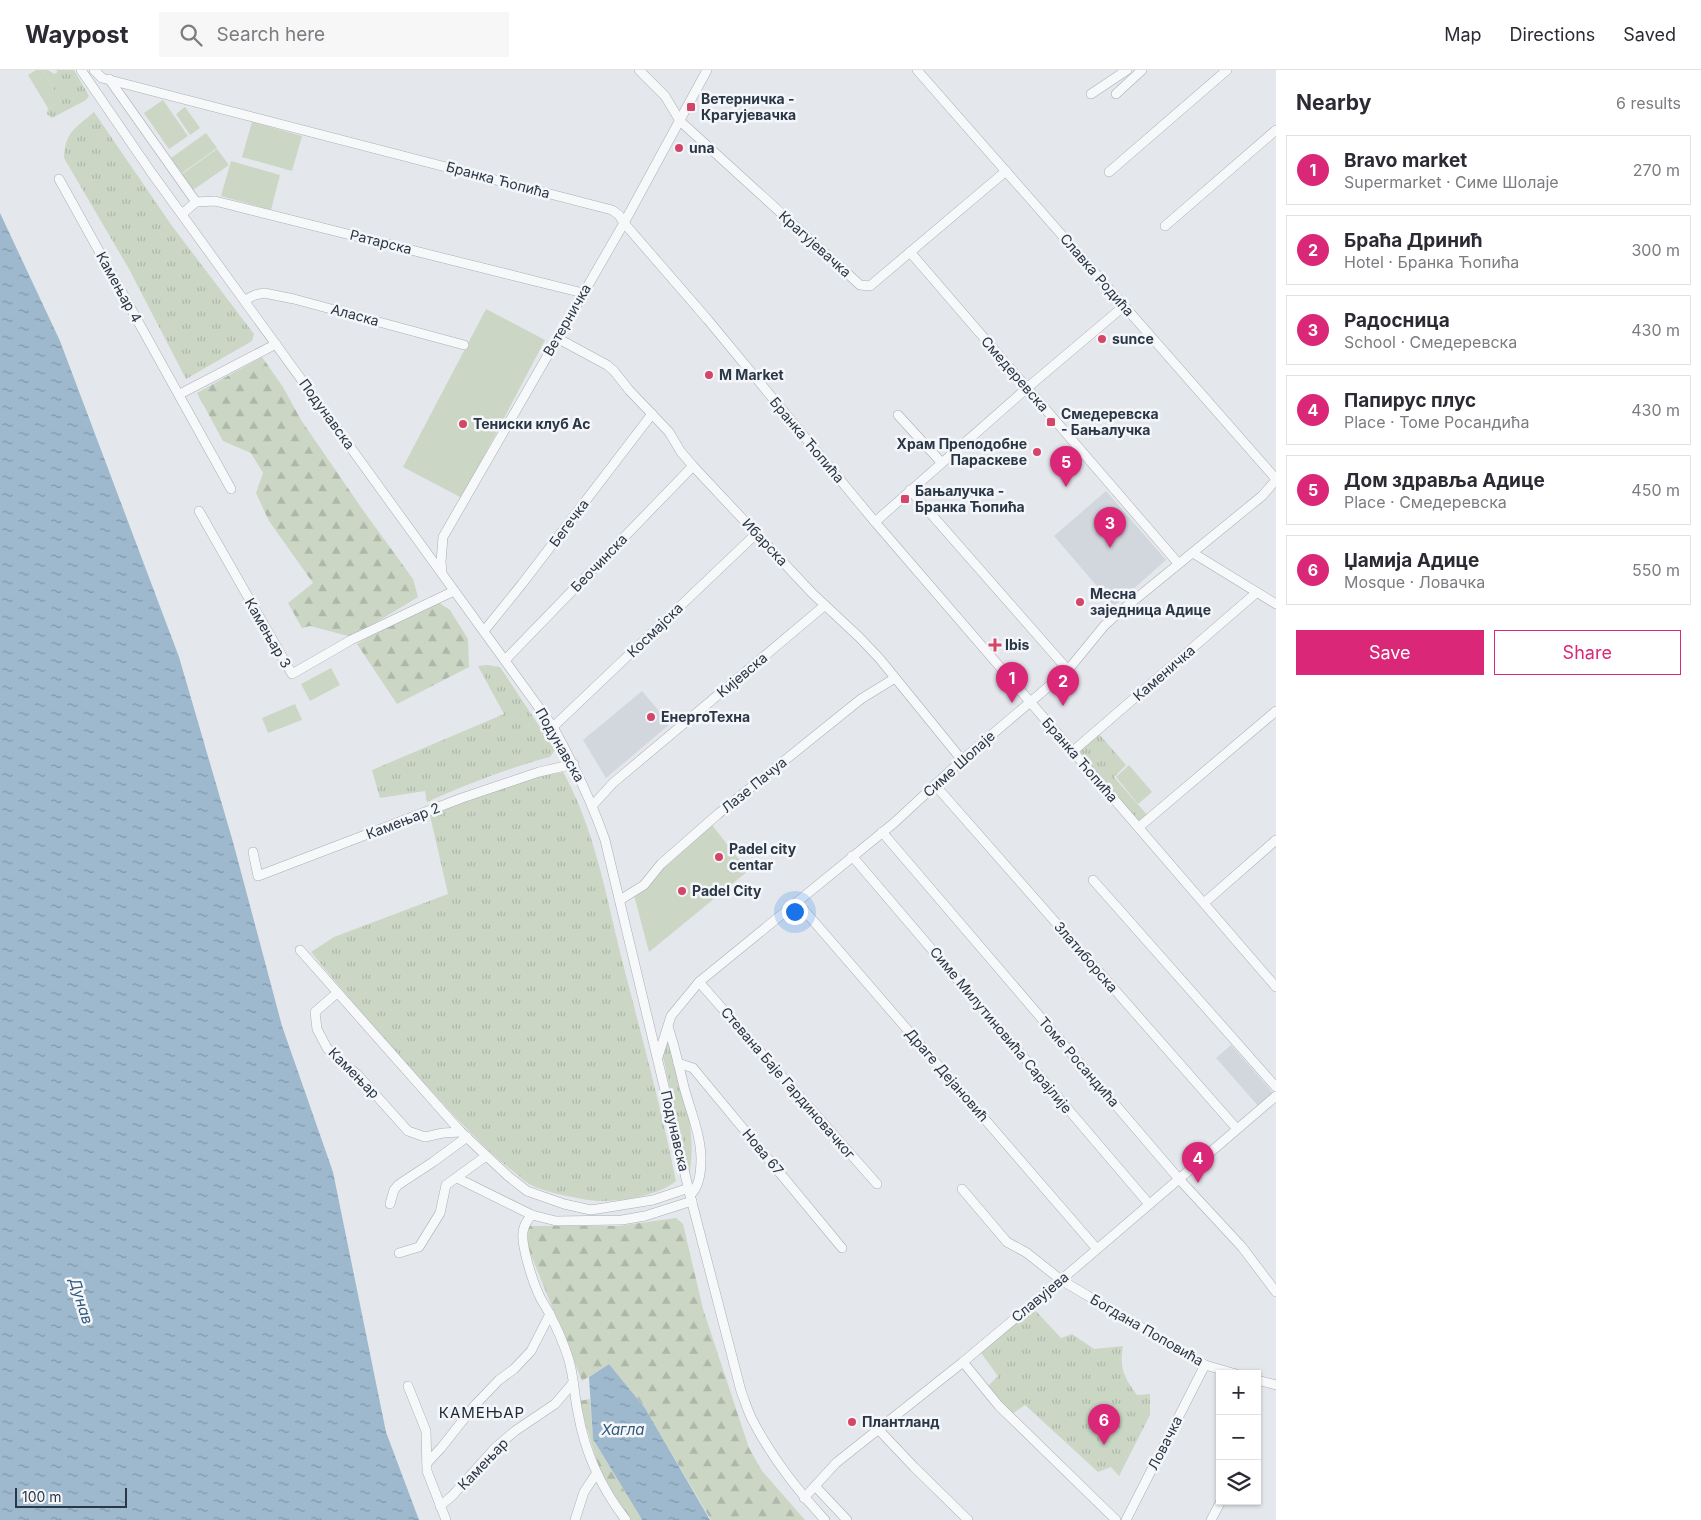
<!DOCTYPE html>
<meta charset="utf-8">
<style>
:root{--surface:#fff;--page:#f7f7f7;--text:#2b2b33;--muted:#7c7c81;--line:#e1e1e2;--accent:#db2777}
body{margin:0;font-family:Inter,sans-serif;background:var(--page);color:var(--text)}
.controls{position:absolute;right:15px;bottom:15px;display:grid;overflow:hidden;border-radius:0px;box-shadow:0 1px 4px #0004}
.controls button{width:45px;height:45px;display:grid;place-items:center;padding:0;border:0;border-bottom:1px solid var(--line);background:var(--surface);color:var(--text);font:25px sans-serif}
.scale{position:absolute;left:15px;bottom:12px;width:112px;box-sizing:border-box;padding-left:5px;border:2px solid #2a3746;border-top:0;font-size:14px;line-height:18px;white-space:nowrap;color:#2a3746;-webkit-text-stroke:4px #f4f6f9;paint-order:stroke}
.you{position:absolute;left:794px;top:841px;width:18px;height:18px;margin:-12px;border:4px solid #fff;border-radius:50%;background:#1a73e8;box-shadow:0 0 0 8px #1a73e833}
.badge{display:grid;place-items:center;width:32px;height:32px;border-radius:50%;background:var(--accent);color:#fff;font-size:16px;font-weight:700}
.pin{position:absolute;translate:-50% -41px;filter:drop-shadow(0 1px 2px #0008)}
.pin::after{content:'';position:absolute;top:26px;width:18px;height:15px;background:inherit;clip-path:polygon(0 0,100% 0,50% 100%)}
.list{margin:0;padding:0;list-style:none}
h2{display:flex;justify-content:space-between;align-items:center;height:65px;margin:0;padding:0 20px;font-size:21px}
h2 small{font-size:16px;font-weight:400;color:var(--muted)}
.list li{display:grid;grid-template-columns:32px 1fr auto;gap:15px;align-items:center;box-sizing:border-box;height:70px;margin:0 10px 10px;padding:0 10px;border:1px solid var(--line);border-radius:0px}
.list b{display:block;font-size:19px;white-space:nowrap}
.list p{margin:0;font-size:16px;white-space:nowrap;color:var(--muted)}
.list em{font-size:16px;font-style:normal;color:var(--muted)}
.actions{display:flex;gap:10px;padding:15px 20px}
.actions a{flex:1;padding:11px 0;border:1px solid var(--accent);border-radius:0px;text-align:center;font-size:18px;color:var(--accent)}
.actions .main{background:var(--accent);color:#fff}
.icon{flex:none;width:28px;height:28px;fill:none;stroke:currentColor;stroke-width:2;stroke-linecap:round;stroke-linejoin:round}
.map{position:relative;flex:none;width:1276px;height:1450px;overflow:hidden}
header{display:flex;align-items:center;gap:30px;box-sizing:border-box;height:70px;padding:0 25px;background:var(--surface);border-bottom:1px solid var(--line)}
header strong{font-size:24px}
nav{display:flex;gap:28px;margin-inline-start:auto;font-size:18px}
.search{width:350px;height:45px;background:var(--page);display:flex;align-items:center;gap:12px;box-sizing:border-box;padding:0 18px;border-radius:0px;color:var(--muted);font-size:19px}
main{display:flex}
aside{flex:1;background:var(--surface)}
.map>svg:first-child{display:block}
.built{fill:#d2d7de}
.grass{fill:url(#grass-tufts)}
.forest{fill:url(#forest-firs)}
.green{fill:#cbd6c4}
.water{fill:url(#water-ripples)}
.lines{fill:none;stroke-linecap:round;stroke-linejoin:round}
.minor-casing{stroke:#a8afb7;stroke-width:10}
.minor{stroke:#f7f8fa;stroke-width:9}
.poi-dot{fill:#d54568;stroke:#f4f6f9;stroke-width:2}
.labels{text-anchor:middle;stroke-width:5;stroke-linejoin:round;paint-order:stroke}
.poi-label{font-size:14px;font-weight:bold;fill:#2a3746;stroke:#f4f6f9;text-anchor:start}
.street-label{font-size:14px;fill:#2a3746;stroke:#f4f6f9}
.water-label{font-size:15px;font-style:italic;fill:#325a7c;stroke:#f4f6f9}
.neighbourhood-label{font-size:15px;letter-spacing:1px;fill:#1c2837;stroke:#f4f6f9}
</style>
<header>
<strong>Waypost</strong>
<div class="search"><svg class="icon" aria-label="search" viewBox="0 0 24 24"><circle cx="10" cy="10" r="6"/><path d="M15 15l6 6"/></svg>Search here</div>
<nav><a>Map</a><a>Directions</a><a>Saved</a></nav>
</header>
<main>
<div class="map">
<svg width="1276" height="1450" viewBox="0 0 1276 1450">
<defs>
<pattern id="grass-tufts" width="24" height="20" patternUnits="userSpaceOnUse" patternTransform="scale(1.25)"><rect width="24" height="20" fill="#cbd6c4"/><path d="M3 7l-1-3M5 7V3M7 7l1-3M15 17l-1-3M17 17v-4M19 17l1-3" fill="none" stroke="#aeb8aa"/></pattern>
<pattern id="forest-firs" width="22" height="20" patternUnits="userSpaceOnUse" patternTransform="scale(1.25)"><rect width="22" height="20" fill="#cbd6c4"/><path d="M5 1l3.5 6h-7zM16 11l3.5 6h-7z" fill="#aeb8aa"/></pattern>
<pattern id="water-ripples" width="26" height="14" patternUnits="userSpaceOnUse" patternTransform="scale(1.25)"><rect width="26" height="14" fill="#9eb9cd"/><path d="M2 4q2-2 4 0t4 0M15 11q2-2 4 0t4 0" fill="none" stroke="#8197a8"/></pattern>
</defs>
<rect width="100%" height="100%" fill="#e4e8ec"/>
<g class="built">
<polygon points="1106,421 1166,490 1114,536 1054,466"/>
<polygon points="642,621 670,654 606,708 583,670"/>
<polygon points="1231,975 1274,1024 1259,1037 1216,988"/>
</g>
<g class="grass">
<polygon points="42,0 48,0 54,4 58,2 56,0 74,0 89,26 86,30 52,48 47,44 48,38 61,31"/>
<path d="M94 42 172 156 254 264 252 271 186 309 129 199 64 88C65 61 76 58 94 42Z"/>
<path d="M487 595 500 597 555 680 550 687C508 698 467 714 427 732L425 721 380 728 372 700 504 644 478 596Z"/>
<polygon points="1099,664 1126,695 1114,707 1148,746 1140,753 1077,683"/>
<path d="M563 702C594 757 606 825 621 886 640 961 661 1036 676 1111 658 1126 622 1131 600 1131 586 1131 545 1122 533 1116 528 1114 522 1109 518 1105 496 1089 478 1070 459 1051 408 996 358 940 311 882L334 867 448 824 429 741 530 707Z"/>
<path d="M668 963C679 1007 699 1061 689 1106L662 982Z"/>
<path d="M1033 1238 1061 1268 1072 1264 1094 1279 1123 1276C1119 1298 1124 1307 1137 1325L1150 1324V1345L1119 1406 1111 1397 1098 1402 1025 1335 1012 1344 988 1316 998 1306 981 1283Z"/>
</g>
<g class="forest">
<polygon points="262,287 283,317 301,350 365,443 413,509 418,527 352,567 310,556 302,558 288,533 313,513 269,451 256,423 263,403 251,383 223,371 197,323"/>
<polygon points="432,528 450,540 468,569 469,597 397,634 357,574"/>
<polygon points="676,1148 683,1154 703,1239 749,1378 762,1401 805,1450 711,1450 645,1338 609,1294 582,1311 527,1175 529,1156 618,1156"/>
<polygon points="590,1329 593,1369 642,1450 631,1450 616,1431 599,1399 579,1331"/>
</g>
<g class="green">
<polygon points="36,0 42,0 61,31 48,38 28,5"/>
<polygon points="163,30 188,66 169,79 144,43"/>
<polygon points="185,37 200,58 190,65 176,44"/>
<polygon points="252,52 302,66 292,101 242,87"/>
<polygon points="206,63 217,78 182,103 171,88"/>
<polygon points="217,79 229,95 193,120 182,104"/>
<polygon points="231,91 280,105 271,140 221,126"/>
<polygon points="486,239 545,270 462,428 403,397"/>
<polygon points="331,598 340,615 310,631 301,614"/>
<polygon points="295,634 302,650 268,663 262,648"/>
<polygon points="1129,695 1152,722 1138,734 1116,707"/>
<polygon points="712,755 748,801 649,882 634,825"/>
</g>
<g class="water">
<polygon points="0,143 60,271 179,587 233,772 282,956 333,1102 386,1362 419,1450 0,1450"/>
<polygon points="609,1294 645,1338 710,1450 642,1450 641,1448 593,1369 589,1307"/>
</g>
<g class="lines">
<defs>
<g id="minor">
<path d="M81 0 151 102 553 657C573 693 591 730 605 770L690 1125 741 1321C745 1331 748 1343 754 1353 773 1389 798 1421 825 1450"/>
<polyline points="94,0 102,8 612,140 619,145 624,153 708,250 875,452 1276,917"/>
<polyline points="639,0 665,26 680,51 860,215 870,216 1006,101"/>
<polyline points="917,0 1276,409"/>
<polyline points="109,9 196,132"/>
<polyline points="1091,24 1127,0"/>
<polyline points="1116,24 1142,0"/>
<polyline points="1109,102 1227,0"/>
<polyline points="59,109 231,419"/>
<polyline points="182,144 196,132 215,131 583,223"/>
<polyline points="1165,156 1276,60"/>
<polyline points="910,182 1178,493"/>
<polyline points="245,230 255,225 264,223 294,229 464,275"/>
<polyline points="557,268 607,295 614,301 629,320 669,362 681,382 693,396 812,523 859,567 879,588 962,690"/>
<polyline points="180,324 276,274"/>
<polyline points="898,345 941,392"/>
<polyline points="910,420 1068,600"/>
<polyline points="199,441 292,604 351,570 454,521"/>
<polyline points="875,452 1027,318 1124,236"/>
<polyline points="1193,483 1276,534"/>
<polyline points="442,503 441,492 443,467 624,153 707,0"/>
<polyline points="484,561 522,514 652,344"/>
<polyline points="506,591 509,586 693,396"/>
<polyline points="553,657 757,463"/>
<polyline points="1072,682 1256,523"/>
<polyline points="935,715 1237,1059"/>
<polyline points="593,735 613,713 824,536"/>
<polyline points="1139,757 1276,641"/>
<polyline points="882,762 1179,1109 1242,1177 1276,1222"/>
<polyline points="253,782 258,806 462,728 539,702 574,694"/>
<polyline points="852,786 1149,1134"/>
<polyline points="1093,810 1276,1017"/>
<polyline points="620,830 644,815 661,794 718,744 861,629 895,608"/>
<polyline points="797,832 1097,1179"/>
<polyline points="1204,833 1276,770"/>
<polyline points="300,880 461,1062 508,1106 527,1121 564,1134 591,1140 653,1130 689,1118"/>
<polyline points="699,912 877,1114"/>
<polyline points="337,923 315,942 317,959 327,978 337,989 357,1004 408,1061 425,1067 443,1063 461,1062"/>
<path d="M668 957C675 977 679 997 684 1017 690 1040 701 1065 701 1089 701 1101 700 1117 690 1125"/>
<polyline points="658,987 671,946 699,912 894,753 962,690 1068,600 1104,556 1116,545 1262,426 1276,410"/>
<polyline points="678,993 693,998 842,1178"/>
<polyline points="457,1108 532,1145 556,1151 622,1150 645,1146 692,1131"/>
<polyline points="962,1119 1007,1172 1027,1183 1061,1210 1205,1295 1236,1304"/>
<polyline points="390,1134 394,1120 398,1115 433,1092 467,1067"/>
<path d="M532 1145C527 1150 524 1155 523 1162 521 1176 533 1212 539 1225 542 1232 547 1238 550 1245 557 1258 563 1272 568 1287 574 1305 574 1325 578 1343 585 1383 601 1418 626 1450"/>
<polyline points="399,1183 419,1177 440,1143 446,1115 486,1086"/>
<polyline points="963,1292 999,1336 1116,1450"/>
<polyline points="1257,1310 1276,1315"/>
<polyline points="408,1316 426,1361 427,1401 446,1450"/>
<polyline points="879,1360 914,1397 968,1450"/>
<polyline points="427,1393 441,1378 475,1335 499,1310 514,1299 531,1281 550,1244"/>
<polyline points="815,1416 847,1450"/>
<polyline points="804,1428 836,1393 963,1292 1061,1210 1276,1026"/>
<polyline points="440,1436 452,1426 495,1378 515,1361 555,1334 573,1313"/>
<polyline points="575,1450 584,1422 596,1404"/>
<polyline points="1126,1450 1205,1295"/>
<polyline points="1211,1450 1221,1431"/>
</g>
</defs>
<use href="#minor" class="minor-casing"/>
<use href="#minor" class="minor"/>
</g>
<g class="poi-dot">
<rect x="686" y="32" width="10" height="10" rx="2.5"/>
<circle cx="679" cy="78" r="5"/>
<circle cx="1102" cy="269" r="5"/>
<circle cx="709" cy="305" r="5"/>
<rect x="1046" y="347" width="10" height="10" rx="2.5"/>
<circle cx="463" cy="354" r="5"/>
<circle cx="1037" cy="382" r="5"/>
<rect x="900" y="424" width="10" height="10" rx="2.5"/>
<circle cx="1080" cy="532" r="5"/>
<path d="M992.5 567.5h5v5h5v5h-5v5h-5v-5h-5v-5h5z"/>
<circle cx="651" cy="647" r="5"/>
<circle cx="719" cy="787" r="5"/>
<circle cx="682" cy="821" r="5"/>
<circle cx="852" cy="1352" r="5"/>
</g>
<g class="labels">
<g class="poi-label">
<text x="701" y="34">Ветерничка -<tspan x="701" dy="16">Крагујевачка</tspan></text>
<text x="689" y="83">una</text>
<text x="1112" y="274">sunce</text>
<text x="719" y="310">M Market</text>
<text x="1061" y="349">Смедеревска<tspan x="1061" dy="16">- Бањалучка</tspan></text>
<text x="473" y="359">Тениски клуб Ас</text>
<text x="1027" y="379" text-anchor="end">Храм Преподобне<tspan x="1027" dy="16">Параскеве</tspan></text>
<text x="915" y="426">Бањалучка -<tspan x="915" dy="16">Бранка Ћопића</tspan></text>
<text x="1090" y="529">Месна<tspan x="1090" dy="16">заједница Адице</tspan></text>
<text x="1005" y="580">Ibis</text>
<text x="661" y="652">ЕнергоТехна</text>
<text x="729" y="784">Padel city<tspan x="729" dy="16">centar</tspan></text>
<text x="692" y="826">Padel City</text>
<text x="862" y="1357">Плантланд</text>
</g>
<g class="street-label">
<text transform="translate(498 110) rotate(15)" y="5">Бранка Ћопића</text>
<text transform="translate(381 172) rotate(14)" y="5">Ратарска</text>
<text transform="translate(815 174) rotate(42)" y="5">Крагујевачка</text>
<text transform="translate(1097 205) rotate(49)" y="5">Славка Родића</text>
<text transform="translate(119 217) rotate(61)" y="5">Камењар 4</text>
<text transform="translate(355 245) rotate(15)" y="5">Аласка</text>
<text transform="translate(567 250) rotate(-60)" y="5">Ветерничка</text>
<text transform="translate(1015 304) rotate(49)" y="5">Смедеревска</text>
<text transform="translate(327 344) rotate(54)" y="5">Подунавска</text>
<text transform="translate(807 370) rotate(50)" y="5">Бранка Ћопића</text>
<text transform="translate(569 453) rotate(-53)" y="5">Бегечка</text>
<text transform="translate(765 472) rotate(47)" y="5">Ибарска</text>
<text transform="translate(599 493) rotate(-46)" y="5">Беочинска</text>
<text transform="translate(655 560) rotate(-44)" y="5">Космајска</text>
<text transform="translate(268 563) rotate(60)" y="5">Камењар 3</text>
<text transform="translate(1164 603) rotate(-41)" y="5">Каменичка</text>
<text transform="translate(742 605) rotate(-40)" y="5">Кијевска</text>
<text transform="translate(560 675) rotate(60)" y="5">Подунавска</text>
<text transform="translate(1080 690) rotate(49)" y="5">Бранка Ћопића</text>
<text transform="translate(959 694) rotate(-42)" y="5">Симе Шолаје</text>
<text transform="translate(754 715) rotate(-39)" y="5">Лазе Пачуа</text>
<text transform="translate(403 751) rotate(-21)" y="5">Камењар 2</text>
<text transform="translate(1086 887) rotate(49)" y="5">Златиборска</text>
<text transform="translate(1001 960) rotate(50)" y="5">Симе Милутиновића Сарајлије</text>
<text transform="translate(1079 992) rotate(49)" y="5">Томе Росандића</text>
<text transform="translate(354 1003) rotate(45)" y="5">Камењар</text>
<text transform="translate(947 1005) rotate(49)" y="5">Драге Дејановић</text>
<text transform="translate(788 1013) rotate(49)" y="5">Стевана Баје Гардиновачког</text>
<text transform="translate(675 1061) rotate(77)" y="5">Подунавска</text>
<text transform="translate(763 1082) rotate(50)" y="5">Нова 67</text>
<text transform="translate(1040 1227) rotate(-40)" y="5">Славујева</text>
<text transform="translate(1147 1260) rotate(30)" y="5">Богдана Поповића</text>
<text transform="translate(1165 1373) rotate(-63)" y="5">Ловачка</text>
<text transform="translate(483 1394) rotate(-46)" y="5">Камењар</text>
</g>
<g class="water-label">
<text transform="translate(81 1231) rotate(73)" y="5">Дунав</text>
<text x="623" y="1365">Хагла</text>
</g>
<g class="neighbourhood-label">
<text x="482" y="1348">КАМЕЊАР</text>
</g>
</g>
</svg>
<div class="controls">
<button>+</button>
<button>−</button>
<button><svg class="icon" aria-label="layers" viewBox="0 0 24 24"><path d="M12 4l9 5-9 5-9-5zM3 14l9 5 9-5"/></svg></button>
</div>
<div class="scale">100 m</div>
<div class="you"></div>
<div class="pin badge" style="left:1012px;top:633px">1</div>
<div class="pin badge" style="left:1063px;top:636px">2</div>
<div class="pin badge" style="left:1110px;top:478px">3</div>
<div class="pin badge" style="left:1198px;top:1113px">4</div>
<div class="pin badge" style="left:1066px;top:417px">5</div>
<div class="pin badge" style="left:1104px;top:1375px">6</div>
</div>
<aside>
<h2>Nearby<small>6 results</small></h2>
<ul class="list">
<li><span class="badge">1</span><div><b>Bravo market</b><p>Supermarket · Симе Шолаје</p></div><em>270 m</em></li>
<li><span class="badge">2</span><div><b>Браћа Дринић</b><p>Hotel · Бранка Ћопића</p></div><em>300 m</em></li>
<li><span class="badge">3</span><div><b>Радосница</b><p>School · Смедеревска</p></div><em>430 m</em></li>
<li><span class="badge">4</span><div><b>Папирус плус</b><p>Place · Томе Росандића</p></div><em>430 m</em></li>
<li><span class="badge">5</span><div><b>Дом здравља Адице</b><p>Place · Смедеревска</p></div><em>450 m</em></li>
<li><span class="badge">6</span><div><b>Џамија Адице</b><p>Mosque · Ловачка</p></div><em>550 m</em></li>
</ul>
<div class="actions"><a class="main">Save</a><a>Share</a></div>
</aside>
</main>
